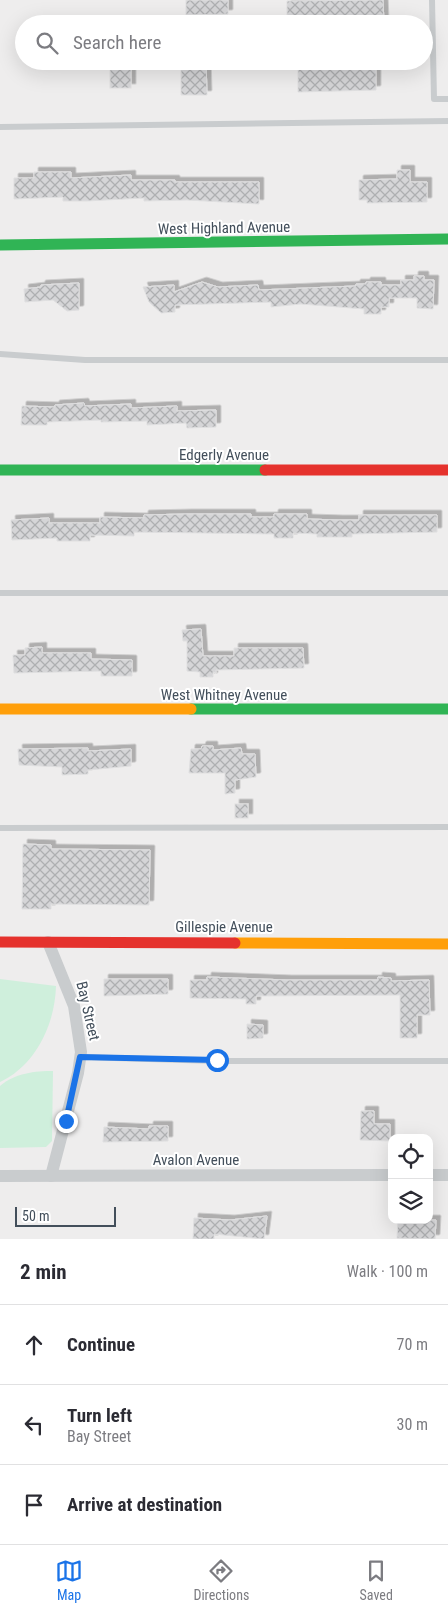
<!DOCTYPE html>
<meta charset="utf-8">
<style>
:root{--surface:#fff;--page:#f2f2f3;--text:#2b2b33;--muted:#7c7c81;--line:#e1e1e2;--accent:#1a73e8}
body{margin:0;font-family:"Roboto Condensed",sans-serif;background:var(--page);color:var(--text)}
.controls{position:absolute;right:15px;bottom:15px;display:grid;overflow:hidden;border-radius:10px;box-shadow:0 5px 20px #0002}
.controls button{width:45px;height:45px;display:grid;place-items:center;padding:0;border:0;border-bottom:1px solid var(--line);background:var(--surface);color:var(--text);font:25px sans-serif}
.scale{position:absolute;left:15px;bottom:12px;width:101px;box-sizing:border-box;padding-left:5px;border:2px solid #434f5b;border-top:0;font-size:14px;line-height:18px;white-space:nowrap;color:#434f5b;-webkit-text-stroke:4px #fff;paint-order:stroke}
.stop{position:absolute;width:15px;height:15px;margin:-11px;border:4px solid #1a73e8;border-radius:50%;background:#fff}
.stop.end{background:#1a73e8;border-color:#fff;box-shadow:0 1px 5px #0008}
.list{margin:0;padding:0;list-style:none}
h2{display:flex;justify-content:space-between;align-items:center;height:65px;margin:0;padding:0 20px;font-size:21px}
h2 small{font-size:16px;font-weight:400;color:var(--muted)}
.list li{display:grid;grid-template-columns:32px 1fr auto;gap:15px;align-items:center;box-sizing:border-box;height:80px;padding:0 20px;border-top:1px solid var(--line)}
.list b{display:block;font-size:19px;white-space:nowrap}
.list p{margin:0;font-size:16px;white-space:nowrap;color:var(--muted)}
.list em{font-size:16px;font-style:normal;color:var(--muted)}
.icon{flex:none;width:28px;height:28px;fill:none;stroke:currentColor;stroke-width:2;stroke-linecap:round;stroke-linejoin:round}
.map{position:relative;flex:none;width:448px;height:1239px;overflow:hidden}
.search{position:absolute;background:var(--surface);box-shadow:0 5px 20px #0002;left:15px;right:15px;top:15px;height:55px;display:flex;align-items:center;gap:12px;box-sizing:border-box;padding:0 18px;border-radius:28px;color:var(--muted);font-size:19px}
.sheet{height:305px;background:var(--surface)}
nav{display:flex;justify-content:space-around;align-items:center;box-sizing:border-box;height:70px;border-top:1px solid var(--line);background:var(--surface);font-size:14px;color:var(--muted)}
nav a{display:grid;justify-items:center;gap:2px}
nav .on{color:var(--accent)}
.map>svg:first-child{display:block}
.park{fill:#cfefdc}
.building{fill:url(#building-cross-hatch);stroke:#dfdfe0;filter:url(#shadow)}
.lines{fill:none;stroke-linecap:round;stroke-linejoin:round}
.lane{stroke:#c9ccce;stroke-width:6}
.street{stroke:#c9ccce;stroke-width:12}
.fast{stroke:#30b455;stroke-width:11}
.slow{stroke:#ff9f0a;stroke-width:11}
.jam{stroke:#e5322d;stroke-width:11}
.route{stroke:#1a73e8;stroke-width:6}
.labels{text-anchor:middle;stroke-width:4;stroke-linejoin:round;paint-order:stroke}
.street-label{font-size:15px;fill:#434f5b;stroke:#fff}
</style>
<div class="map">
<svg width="448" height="1239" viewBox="0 0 448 1239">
<defs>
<pattern id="building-cross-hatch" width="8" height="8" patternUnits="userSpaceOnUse" patternTransform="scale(1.25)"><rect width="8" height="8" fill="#d5d5d7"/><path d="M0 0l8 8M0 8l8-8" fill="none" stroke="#aeafb1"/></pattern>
<filter id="shadow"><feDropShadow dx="4.5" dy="-4.5" stdDeviation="0" flood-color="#0004"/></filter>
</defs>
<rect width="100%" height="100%" fill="#eeeded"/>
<g class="park">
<path d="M0 979 56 986C55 1024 36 1065 0 1082Z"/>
<path d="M53 1071 52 1141 46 1147 0 1148V1086C15 1073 35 1071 53 1071Z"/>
</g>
<g class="building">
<polygon points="186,0 228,0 228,14 186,15"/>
<polygon points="383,0 384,24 287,24 287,1"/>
<rect x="110" y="61" width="21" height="27"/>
<polygon points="181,61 206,61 207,95 181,95"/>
<polygon points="298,61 376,61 376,90 298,92"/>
<polygon points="397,170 410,170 410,182 427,182 427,202 367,203 367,200 359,200 359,180 397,179"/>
<polygon points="34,172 71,172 71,178 131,175 131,180 175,180 175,182 259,182 259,204 187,200 144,201 144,198 87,201 63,201 63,197 14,199 14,178 34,178"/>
<polygon points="414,276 424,276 424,280 434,280 433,309 417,308 417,298 389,298 389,307 381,307 381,314 364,314 364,309 301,304 271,307 271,302 175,305 175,312 161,313 149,302 143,287 174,285 174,292 202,282 218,287 258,285 259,290 356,286 356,284 366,284 366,282 381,282 381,285 401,285 401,280 414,280"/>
<polygon points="79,283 79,310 67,311 53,300 25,302 24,289 41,287 41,285"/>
<polygon points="84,403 85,406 131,404 131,408 177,406 177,411 216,410 216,427 187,428 186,423 147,425 147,421 101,422 101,420 47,422 47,425 21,425 22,406 55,407 55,405"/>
<polygon points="187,514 251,514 251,517 274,517 274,514 307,514 307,519 338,520 359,520 359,515 437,515 437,532 352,534 352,537 317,537 317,534 293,533 293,538 274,538 274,534 134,532 134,536 90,535 90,541 57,541 57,538 12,540 11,520 49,518 49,523 100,523 100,517 144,518 144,515"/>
<polygon points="201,629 203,656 234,656 234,648 303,648 304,668 216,670 216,673 213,672 213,677 200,677 200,672 187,671 187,641 183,641 182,630"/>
<polygon points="42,647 42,653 91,653 91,659 132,660 132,676 101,676 101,671 14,673 13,655 25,655 25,648"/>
<polygon points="202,746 213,746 213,750 241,748 242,754 255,754 256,777 235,780 235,793 225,794 225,773 189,773 191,749 201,749"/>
<polygon points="88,748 88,751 131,749 131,766 88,770 88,774 62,775 62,767 19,765 18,749"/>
<rect x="235" y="804" width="13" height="14"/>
<polygon points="23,844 51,845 51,849 150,850 149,905 51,904 51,909 22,909"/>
<polygon points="207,977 287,980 378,980 378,977 391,978 391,981 429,980 430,1015 417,1015 417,1038 400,1038 400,995 256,996 256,1004 246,1004 246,999 190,998 190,980 207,980"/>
<polygon points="104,979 168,979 168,994 104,996"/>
<polygon points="247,1024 263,1025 263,1038 247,1039"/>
<polygon points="361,1111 374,1111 374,1124 390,1124 390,1141 360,1140"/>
<polygon points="149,1126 168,1126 168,1141 103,1142 104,1127 149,1129"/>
<polygon points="267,1216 264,1239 214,1234 214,1239 193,1239 194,1218 230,1220"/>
<polygon points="398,1220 436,1220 435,1239 397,1238"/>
</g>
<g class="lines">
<g class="lane">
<polyline points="432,0 434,99 448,99"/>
<polyline points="0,127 448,121"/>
<polyline points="0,354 85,360 448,360"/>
<polyline points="0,593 448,593"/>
<polyline points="0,828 448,827"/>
<polyline points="80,1057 217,1061 448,1061"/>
</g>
<g class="street">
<polyline points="48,942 74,1006 81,1052 78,1073 51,1176"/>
<polyline points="429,1175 448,1175"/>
<polyline points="0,1176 392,1175"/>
</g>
<g class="fast">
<polyline points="0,245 448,239"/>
<polyline points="0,470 265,470"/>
<polyline points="191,709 448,709"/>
</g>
<g class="slow">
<polyline points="0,709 191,709"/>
<polyline points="235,943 448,944"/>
</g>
<g class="jam">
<polyline points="265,470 448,470"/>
<polyline points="0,942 235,943"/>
</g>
</g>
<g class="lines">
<polyline class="route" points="66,1121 80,1057 217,1060"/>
</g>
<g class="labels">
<g class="street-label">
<text transform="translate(224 228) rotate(-1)" y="5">West Highland Avenue</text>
<text x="224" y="460">Edgerly Avenue</text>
<text x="224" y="700">West Whitney Avenue</text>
<text x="224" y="932">Gillespie Avenue</text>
<text transform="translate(88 1011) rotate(77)" y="5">Bay Street</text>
<text x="196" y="1165">Avalon Avenue</text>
</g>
</g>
</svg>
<div class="controls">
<button><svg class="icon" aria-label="locate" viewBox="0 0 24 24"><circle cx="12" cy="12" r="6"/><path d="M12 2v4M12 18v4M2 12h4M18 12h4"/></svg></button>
<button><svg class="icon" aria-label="layers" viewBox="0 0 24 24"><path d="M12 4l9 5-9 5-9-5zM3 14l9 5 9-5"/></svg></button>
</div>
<div class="scale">50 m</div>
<div class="stop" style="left:217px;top:1060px"></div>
<div class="stop end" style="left:66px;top:1121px"></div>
<div class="search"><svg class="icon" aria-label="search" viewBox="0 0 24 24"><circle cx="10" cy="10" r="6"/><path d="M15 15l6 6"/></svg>Search here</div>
</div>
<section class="sheet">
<h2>2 min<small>Walk · 100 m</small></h2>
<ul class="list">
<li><svg class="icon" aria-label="ahead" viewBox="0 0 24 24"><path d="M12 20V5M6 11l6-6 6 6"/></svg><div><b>Continue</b></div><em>70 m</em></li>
<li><svg class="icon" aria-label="left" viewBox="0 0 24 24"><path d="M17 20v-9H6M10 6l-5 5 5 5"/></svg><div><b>Turn left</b><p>Bay Street</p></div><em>30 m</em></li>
<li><svg class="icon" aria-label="arrive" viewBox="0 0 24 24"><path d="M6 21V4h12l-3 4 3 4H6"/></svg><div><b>Arrive at destination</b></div></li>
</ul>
</section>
<nav>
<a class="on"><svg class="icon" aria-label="map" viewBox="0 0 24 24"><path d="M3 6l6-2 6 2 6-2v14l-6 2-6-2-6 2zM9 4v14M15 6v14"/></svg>Map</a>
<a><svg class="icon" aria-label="directions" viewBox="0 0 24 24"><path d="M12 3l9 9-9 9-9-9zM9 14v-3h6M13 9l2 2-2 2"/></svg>Directions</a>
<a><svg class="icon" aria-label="saved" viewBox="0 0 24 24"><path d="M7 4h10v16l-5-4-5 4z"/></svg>Saved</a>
</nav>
